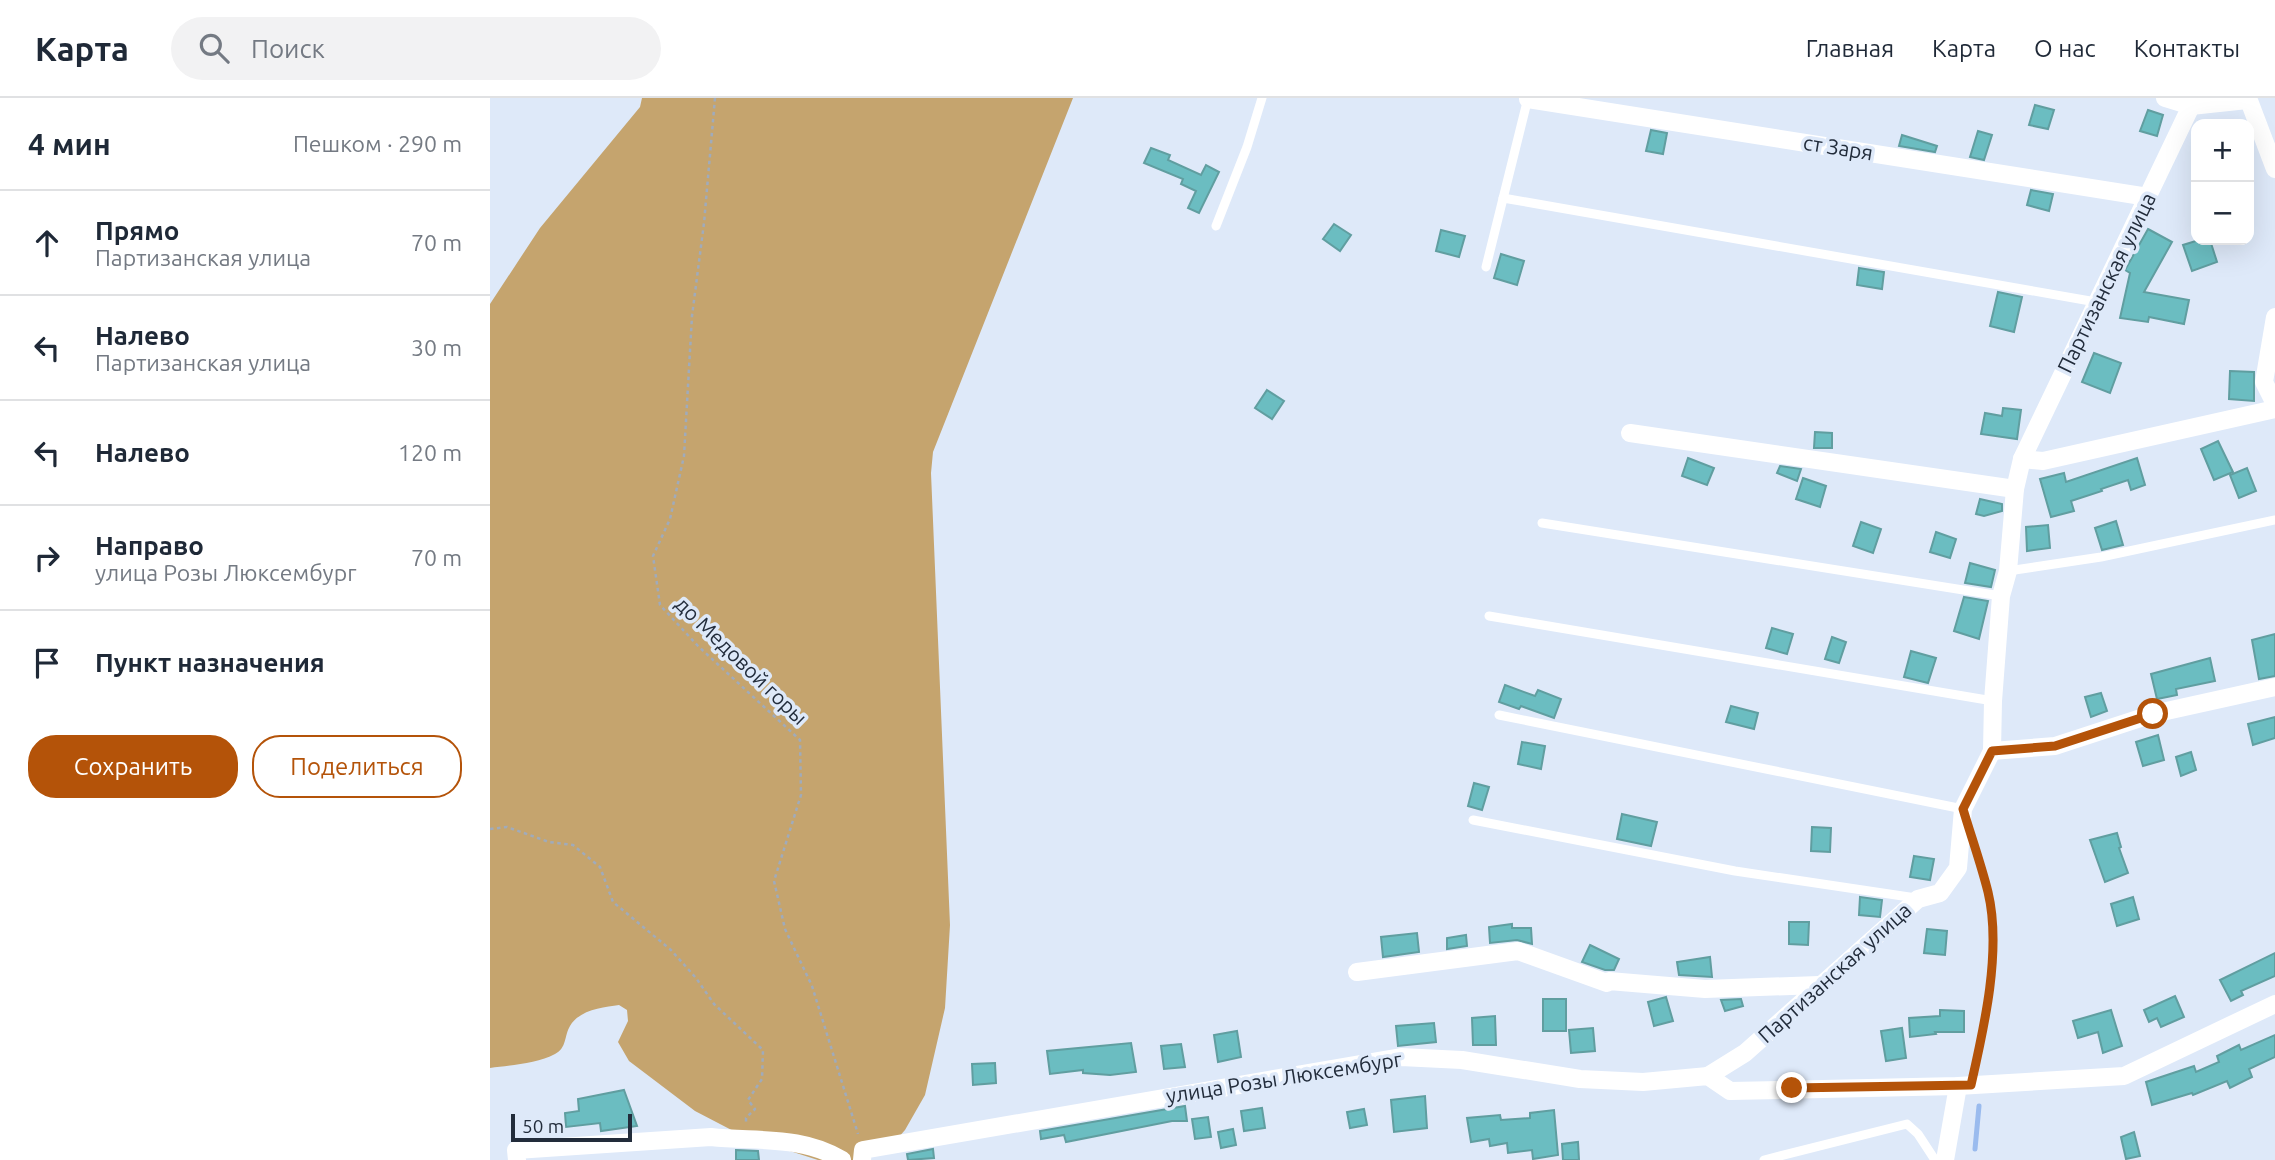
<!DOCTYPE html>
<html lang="ru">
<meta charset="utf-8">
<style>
:root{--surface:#fff;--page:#f2f2f3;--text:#1f2937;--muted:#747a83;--line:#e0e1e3;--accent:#b45309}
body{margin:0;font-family:Ubuntu,sans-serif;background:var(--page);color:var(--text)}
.controls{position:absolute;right:21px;top:21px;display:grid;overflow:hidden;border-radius:14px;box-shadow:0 7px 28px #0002}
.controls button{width:63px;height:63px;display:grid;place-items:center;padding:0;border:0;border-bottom:2px solid var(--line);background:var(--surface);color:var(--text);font:35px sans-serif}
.scale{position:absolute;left:21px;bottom:18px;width:121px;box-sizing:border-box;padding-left:7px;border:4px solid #222c3b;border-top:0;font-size:19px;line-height:24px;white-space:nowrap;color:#222c3b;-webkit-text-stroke:5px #dee9f9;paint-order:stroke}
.stop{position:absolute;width:21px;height:21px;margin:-16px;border:5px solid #b45309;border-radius:50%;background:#fff}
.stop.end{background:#b45309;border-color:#fff;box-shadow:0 2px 7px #0008}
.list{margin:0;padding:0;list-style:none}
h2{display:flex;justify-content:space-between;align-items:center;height:91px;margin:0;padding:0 28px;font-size:30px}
h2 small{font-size:23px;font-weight:400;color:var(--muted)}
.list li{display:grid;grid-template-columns:46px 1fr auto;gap:21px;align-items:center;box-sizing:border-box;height:105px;padding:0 28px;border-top:2px solid var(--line)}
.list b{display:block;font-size:26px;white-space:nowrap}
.list p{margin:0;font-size:23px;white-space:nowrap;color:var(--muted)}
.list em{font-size:23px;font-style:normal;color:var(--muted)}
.actions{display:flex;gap:14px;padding:21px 28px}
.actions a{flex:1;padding:16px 0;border:2px solid var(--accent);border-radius:28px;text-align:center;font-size:24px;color:var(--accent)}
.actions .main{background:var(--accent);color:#fff}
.icon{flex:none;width:38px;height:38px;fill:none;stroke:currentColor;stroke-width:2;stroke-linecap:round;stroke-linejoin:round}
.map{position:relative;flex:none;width:1785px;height:1062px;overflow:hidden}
header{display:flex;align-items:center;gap:42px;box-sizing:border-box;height:98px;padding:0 35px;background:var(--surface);border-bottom:2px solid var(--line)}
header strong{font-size:33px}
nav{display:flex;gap:38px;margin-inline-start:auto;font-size:24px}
.search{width:490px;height:63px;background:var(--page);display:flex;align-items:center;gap:18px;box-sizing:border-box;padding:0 24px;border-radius:38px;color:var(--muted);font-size:26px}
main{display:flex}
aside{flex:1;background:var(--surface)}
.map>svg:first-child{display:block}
.forest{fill:#c5a46e}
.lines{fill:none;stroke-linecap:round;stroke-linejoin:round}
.stream{stroke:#9abbee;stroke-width:5}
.building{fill:#6bbdc1;stroke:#609ea0;stroke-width:2}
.path{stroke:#a0abbb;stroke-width:2.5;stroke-dasharray:3.5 3.5;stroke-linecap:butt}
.service{stroke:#fff;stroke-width:9}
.minor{stroke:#fff;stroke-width:18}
.route{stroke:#b45309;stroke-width:9}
.labels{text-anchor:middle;stroke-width:7;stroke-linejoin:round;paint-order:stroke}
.street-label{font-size:21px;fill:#222c3b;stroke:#dee9f9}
</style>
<header>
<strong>Карта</strong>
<div class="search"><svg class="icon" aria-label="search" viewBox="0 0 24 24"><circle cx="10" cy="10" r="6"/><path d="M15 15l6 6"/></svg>Поиск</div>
<nav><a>Главная</a><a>Карта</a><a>О нас</a><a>Контакты</a></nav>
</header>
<main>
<aside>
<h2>4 мин<small>Пешком · 290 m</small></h2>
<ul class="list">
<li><svg class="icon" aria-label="ahead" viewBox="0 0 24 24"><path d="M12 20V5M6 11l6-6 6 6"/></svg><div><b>Прямо</b><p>Партизанская улица</p></div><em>70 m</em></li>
<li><svg class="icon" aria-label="left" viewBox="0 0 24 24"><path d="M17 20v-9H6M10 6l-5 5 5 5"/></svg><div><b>Налево</b><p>Партизанская улица</p></div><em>30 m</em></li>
<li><svg class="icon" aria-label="left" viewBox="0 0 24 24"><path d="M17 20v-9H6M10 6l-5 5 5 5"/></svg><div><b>Налево</b></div><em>120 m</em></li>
<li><svg class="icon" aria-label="right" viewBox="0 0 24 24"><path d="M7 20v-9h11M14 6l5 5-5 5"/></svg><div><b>Направо</b><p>улица Розы Люксембург</p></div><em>70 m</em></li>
<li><svg class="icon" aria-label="arrive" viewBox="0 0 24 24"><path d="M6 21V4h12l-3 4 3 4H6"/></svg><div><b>Пункт назначения</b></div></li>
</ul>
<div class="actions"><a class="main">Сохранить</a><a>Поделиться</a></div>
</aside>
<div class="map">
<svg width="1785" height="1062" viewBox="0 0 1785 1062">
<rect width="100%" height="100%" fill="#dee9f9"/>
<path class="forest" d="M152 0H583L443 354 441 375 460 827 455 910 435 997 415 1032 401 1048 370 1062H328L253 1038 205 1013 139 963 128 944 138 923 137 912 129 907C113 909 89 912 80 928 74 938 77 950 65 956 47 966 20 967 0 970V206L50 130 150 9Z"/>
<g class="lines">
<polyline class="stream" points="1485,1051 1489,1008"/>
</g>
<g class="building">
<polygon points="1545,7 1564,12 1558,31 1539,27"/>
<polygon points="1658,12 1673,17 1667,38 1650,33"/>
<polygon points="1161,32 1177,35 1173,56 1156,53"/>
<polygon points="1488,33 1502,37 1494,62 1480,59"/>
<polygon points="1412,37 1447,48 1445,54 1409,48"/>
<polygon points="661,50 680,57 678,62 711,77 716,67 729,74 709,115 698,110 706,93 691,86 693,81 654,65"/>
<polygon points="1541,92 1563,96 1559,113 1537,107"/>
<polygon points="844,126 861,137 850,153 833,141"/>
<polygon points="1658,131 1682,144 1654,194 1699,202 1694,226 1659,219 1658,224 1630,220 1640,175 1635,172"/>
<polygon points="951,132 975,138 969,159 946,153"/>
<polygon points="1709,142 1720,142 1727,164 1702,173 1693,147"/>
<polygon points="1011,156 1034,163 1027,187 1004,180"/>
<polygon points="1369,170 1394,174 1392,191 1367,187"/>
<polygon points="1508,194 1532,199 1524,234 1500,228"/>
<polygon points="1604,255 1631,265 1620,295 1592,284"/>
<polygon points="1740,273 1764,274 1764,303 1739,301"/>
<polygon points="777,292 794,303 782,321 765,310"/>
<polygon points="1513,310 1531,312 1527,341 1491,336 1495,315 1512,318"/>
<polygon points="1325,334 1342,335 1342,350 1324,350"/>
<polygon points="1728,343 1743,374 1724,382 1711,351"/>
<polygon points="1198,360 1224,370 1217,387 1192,378"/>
<polygon points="1647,360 1655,387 1641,392 1638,382 1611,391 1612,393 1581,403 1584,413 1561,419 1550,381 1574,375 1576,384"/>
<polygon points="1290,368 1311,371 1307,383 1287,375"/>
<polygon points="1757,370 1766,393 1749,400 1740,377"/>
<polygon points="1313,380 1336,388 1330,409 1306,401"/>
<polygon points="1490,401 1512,406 1512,413 1494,418 1486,416"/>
<polygon points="1626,423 1633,447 1612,452 1605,430"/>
<polygon points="1371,424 1391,431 1383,455 1363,448"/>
<polygon points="1558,427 1560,450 1537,453 1536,429"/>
<polygon points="1446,434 1466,441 1460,460 1440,454"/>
<polygon points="1480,465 1505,472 1501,489 1475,485"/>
<polygon points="1474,499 1498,503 1489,541 1464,533"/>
<polygon points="1282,530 1303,536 1297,556 1276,550"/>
<polygon points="1785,536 1785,578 1769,581 1762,542"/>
<polygon points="1342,539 1356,544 1349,565 1335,561"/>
<polygon points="1421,553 1446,560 1438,585 1414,579"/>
<polygon points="1720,560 1725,583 1686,591 1687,597 1667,601 1661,576"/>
<polygon points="1015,587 1045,598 1048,592 1071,601 1064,620 1031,608 1029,611 1009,604"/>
<polygon points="1611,595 1617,613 1601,619 1595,599"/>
<polygon points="1241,608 1268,615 1264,631 1236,624"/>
<polygon points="1785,619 1785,640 1763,647 1758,626"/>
<polygon points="1668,637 1674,662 1653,668 1646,644"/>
<polygon points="1032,644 1055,648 1051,671 1028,666"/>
<polygon points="1701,654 1706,672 1691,678 1686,659"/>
<polygon points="984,685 999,689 992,712 978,708"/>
<polygon points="1132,716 1167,724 1161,748 1127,741"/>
<polygon points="1322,729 1341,730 1340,754 1321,753"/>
<polygon points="1627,735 1631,749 1629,750 1638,775 1615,784 1600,742"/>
<polygon points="1424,758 1444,761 1440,782 1420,779"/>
<polygon points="1370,799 1392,802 1390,819 1369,817"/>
<polygon points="1643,799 1649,821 1627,828 1621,806"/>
<polygon points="1299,824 1319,824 1318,847 1299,846"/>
<polygon points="1022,826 1022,830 1041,830 1042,846 1027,842 1000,845 999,829"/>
<polygon points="1437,831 1457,833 1455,857 1434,855"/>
<polygon points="927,835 929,854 893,859 891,839"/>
<polygon points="976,837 977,848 957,851 957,840"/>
<polygon points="1100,847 1129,861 1124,872 1115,872 1092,864"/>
<polygon points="1785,855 1785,878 1751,893 1753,897 1741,903 1730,882"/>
<polygon points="1220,859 1222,879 1189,877 1187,864"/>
<polygon points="1685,898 1694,919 1671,929 1667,920 1659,924 1654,912"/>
<polygon points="1176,899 1183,923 1164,928 1158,904"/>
<rect x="1053" y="901" width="23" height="32"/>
<polygon points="1251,901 1253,908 1235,913 1231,902"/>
<polygon points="1450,912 1474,913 1474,934 1445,934 1446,936 1420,939 1419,920 1450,918"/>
<polygon points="1621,912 1632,948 1613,955 1608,934 1588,940 1583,923"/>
<polygon points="1005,918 1006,947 983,947 982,920"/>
<polygon points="944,925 946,944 908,948 906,928"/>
<polygon points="1103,930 1105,953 1081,955 1079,932"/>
<polygon points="1412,930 1416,960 1396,963 1391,933"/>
<polygon points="747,933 751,959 728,964 724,937"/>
<polygon points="1785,937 1785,959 1759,971 1762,979 1740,990 1737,983 1703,997 1702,995 1662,1007 1656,984 1704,968 1706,974 1729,964 1727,958 1749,947 1751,952"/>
<polygon points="641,945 646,974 620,977 593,975 593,972 560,976 557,953"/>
<polygon points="691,946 695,969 674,971 671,948"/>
<polygon points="505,965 506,985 483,987 482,966"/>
<polygon points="134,992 147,1028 111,1033 110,1025 76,1029 75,1015 89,1013 88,1001"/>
<polygon points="935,998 937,1030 904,1034 901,1002"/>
<polygon points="695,1008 697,1023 682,1023 576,1044 574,1037 551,1041 550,1033"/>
<polygon points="772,1010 775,1030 754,1033 751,1013"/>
<polygon points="874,1011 877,1027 860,1030 857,1014"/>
<polygon points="1064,1012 1068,1057 1043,1061 1042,1052 1018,1055 1017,1045 1000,1048 999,1041 981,1044 977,1020 1010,1017 1011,1022 1040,1020 1040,1015"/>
<polygon points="718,1019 721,1039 705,1041 702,1021"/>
<polygon points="743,1031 746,1047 731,1050 728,1034"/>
<polygon points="1644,1034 1650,1058 1636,1061 1631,1039"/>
<polygon points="1088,1044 1089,1062 1073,1062 1072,1046"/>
<polygon points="443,1051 444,1060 418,1062 417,1056"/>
<polygon points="246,1052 268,1053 269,1062 246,1062"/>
</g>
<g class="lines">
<g class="path">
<polyline points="225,0 214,125 202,218 194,358 180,421 163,458 170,507 208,548 310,642 311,697 284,783 295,831 322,888 368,1036"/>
<polyline points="0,731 17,729 59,744 83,747 110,769 123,804 181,852 206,880 224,906 273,952 272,981 258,1002 265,1011 256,1020 256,1026"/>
<path d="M1485 971C1497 919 1511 847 1498 794 1495 782 1490 770 1487 758"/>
</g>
<g class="service">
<polyline points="1013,100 1606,204"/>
<polyline points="726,128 757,49 772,0"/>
<polyline points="996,169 1038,0"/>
<polyline points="1052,425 1511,498"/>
<polyline points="1518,473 1611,459 1785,422"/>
<polyline points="999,518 1503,603"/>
<polyline points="1009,617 1473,711"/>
<polyline points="983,722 1245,773 1426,800"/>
<polyline points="1274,1062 1417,1026 1428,1036 1445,1062"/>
</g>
<g class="minor">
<polyline points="1675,0 1701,8 1757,2"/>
<polyline points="1758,0 1785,71"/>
<polyline points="1038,1 1658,99"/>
<polyline points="1785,219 1774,284 1785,306"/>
<polyline points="1140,335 1525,391"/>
<polyline points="1532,361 1553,363 1785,311"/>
<polyline points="1502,653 1565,648 1663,616 1785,589"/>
<polyline points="867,874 1028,853 1117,885 1119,883 1215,891 1329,887"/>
<polyline points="1218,978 1255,955 1428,801 1450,795 1468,770 1473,711 1502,653 1503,603 1511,498 1518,473 1525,391 1532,361 1701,8"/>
<path d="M27 1062 26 1052 221 1039C266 1044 312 1037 352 1062"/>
<polyline points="372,1062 373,1052 911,959 972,962 1090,981 1153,984 1218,978 1240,993 1468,988 1634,978 1785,906"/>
<polyline points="1455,1062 1468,988"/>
</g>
</g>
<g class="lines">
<path class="route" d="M1302 990 1481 987C1494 930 1512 852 1498 794 1491 766 1481 738 1473 711L1502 653 1565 648 1663 616"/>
</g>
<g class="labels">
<g class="street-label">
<text transform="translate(1348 50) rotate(9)" y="7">ст Заря</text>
<text transform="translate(1617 185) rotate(-64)" y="7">Партизанская улица</text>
<text transform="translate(251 563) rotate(44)" y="7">до Медовой горы</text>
<text transform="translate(1345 875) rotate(-42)" y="7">Партизанская улица</text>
<text transform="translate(794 980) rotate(-9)" y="7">улица Розы Люксембург</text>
</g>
</g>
</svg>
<div class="controls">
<button>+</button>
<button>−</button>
</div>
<div class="scale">50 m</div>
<div class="stop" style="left:1663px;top:616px"></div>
<div class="stop end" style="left:1302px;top:990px"></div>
</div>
</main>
